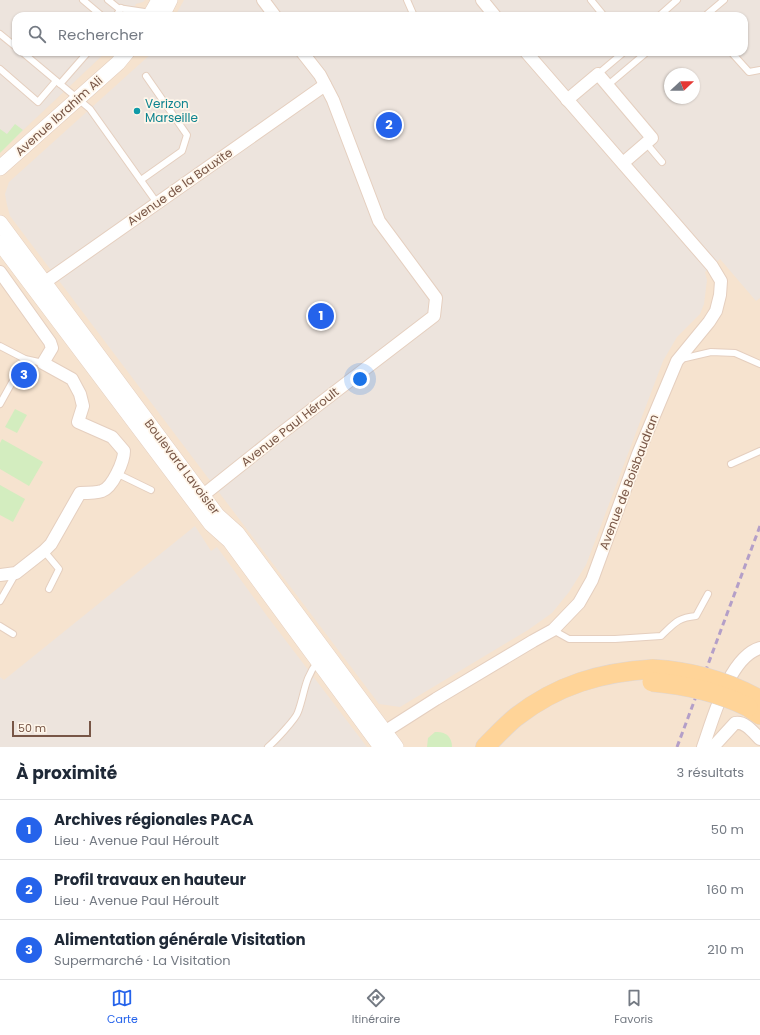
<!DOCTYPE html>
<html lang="fr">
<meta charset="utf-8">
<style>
:root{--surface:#fff;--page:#f6f6f7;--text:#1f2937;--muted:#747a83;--line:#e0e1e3;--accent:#2563eb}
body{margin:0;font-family:Poppins,sans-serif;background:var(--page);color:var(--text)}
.compass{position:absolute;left:664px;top:68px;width:36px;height:36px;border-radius:50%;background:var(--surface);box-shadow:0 1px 3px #0004;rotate:68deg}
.scale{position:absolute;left:12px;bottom:10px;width:79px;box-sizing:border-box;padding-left:4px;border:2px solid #785646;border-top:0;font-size:11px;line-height:14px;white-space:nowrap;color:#785646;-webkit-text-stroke:3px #fff6ea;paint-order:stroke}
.you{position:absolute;left:360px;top:379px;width:14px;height:14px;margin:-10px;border:3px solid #fff;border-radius:50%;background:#1a73e8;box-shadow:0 0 0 6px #1a73e833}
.badge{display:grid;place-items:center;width:26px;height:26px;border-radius:50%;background:var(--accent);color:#fff;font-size:13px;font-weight:700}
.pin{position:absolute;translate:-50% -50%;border:2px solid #fff;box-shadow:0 1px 4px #0006}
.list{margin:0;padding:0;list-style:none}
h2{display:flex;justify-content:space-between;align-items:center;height:52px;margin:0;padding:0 16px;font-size:17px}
h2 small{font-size:13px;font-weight:400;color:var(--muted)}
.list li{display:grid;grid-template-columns:26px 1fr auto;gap:12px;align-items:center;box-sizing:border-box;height:60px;padding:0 16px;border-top:1px solid var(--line)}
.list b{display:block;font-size:15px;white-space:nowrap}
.list p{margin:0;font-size:13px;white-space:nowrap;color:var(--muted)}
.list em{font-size:13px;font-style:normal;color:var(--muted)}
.icon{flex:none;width:22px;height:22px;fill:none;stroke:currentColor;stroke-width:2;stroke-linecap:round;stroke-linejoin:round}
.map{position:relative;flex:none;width:760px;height:747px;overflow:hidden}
.search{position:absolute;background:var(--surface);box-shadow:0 1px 3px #0004;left:12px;right:12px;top:12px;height:44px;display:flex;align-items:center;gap:10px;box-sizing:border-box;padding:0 14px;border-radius:12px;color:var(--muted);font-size:15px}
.sheet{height:232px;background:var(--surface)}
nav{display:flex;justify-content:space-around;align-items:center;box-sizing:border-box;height:56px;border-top:1px solid var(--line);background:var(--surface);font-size:11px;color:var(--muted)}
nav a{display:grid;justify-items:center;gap:2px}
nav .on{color:var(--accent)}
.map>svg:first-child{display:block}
.residential{fill:#f6e3cf;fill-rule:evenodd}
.industrial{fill:#ede4dd;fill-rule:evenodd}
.green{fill:#d3edbf}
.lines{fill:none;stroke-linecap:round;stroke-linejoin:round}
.service-casing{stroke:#e5cfbf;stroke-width:8}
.minor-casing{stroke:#e5cfbf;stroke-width:14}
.tertiary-casing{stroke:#e5cfbf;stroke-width:16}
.primary-casing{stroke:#dfd6d3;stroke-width:20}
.service{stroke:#fff;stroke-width:6}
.minor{stroke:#fff;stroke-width:12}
.tertiary{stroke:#fff;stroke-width:15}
.primary{stroke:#ffd498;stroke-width:19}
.rail{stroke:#b49fc8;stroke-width:3;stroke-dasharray:6 4;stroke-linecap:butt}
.primary-bridge-casing{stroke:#dfd6d3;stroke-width:20;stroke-linecap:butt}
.primary-bridge{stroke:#ffd498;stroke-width:19}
.culture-dot{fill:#0f9aa8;stroke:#fff6ea;stroke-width:1.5}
.labels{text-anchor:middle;stroke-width:3.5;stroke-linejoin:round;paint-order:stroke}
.culture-label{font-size:12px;fill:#0d838f;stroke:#fff6ea;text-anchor:start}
.street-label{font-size:12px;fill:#785646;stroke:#fff6ea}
</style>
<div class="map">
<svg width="760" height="747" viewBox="0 0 760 747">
<rect width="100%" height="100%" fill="#fef2e1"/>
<path class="residential" d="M0 0H760V747H0ZM16 16H744V52H16ZM670 74H694V98H670Z"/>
<g class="industrial">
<polygon points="0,0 145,0 143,2 136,4 130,16 16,16 16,52 106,52 0,152"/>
<path d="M184 0H760V298L756 301 720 259 705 272 707 280 704 304 700 314 677 337 663 361 586 565 569 592 552 613 528 630 400 707 379 704 10 216 7 205 5 194 9 182 153 52H744V16H175ZM670 74H694V98H670Z"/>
<polygon points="195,526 211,551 217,547 267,616 367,747 0,747 0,677 4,680"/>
</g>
<g class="green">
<polygon points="15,124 23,130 0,153 0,129 7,134"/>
<polygon points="15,409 27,415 17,433 5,427"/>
<polygon points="2,439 43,462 29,486 0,469 0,443"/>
<polygon points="0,485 25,499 13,522 0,515"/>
<path d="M435 732C445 731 452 736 452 747H427L428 738Z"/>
</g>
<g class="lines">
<defs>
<g id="service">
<polyline points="83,0 102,16"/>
<polyline points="108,0 118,8 151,13"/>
<polyline points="407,0 414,16"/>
<polyline points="591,0 604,16"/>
<polyline points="116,16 121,8"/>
<polyline points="659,16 677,0"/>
<polyline points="705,16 724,0"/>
<polyline points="0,34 16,47"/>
<polyline points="22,52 90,109 157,203"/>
<polyline points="731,52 749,72 760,70"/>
<polyline points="0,69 38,102 56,81"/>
<polyline points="598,74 624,52"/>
<polyline points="60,84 88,52"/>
<polyline points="608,85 647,52"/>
<polyline points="646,143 662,162"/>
<polyline points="141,180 182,151 187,135 146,76"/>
<polyline points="0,346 25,359 43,363"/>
<polyline points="681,359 711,352 735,353 760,364"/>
<polyline points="0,404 25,359"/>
<polyline points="731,464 760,451"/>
<polyline points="116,473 151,490"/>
<polyline points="44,551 59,569 49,589"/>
<polyline points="0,601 16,573"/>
<polyline points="0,626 13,634"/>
<path d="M553 630 569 639H615L661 636C675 623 677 618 696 616L708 594"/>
<path d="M268 747C274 742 296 719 298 712 305 693 304 679 318 661"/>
</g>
<g id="minor">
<polyline points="263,0 275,16"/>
<polyline points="482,0 495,16"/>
<polyline points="567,100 598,74 652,138 623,163"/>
<path d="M0 272 50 342 52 348 43 363 72 379 80 394 83 406 78 422 112 437 124 451C124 461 113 487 102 491 96 493 87 493 80 493L51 544 44 551 16 573 0 575"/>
<polyline points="38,287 325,85"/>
<polyline points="197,500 271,441 434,316 436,298 379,221 333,100 320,75 302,52"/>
<polyline points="378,736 436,699 533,641 553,630 579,603 592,580 638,454 677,361 709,322 716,311 720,295 721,281 712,266 526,52"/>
<path d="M703 747C713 719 729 657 760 648"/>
<path d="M713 747 735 723C745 721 753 732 760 739"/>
</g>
<g id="tertiary">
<polyline points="150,16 159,0"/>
<polyline points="162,16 170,0"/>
<polyline points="0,168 118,63 127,52"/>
<polyline points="0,223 217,515 237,533 396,747"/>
<polyline points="0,243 211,524 230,541 381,747"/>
</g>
<g id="primary">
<polyline points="748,707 760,715"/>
<path d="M485 747C495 737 505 726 516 717 557 685 601 672 653 669"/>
</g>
</defs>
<use href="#service" class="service-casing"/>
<use href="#minor" class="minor-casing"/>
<use href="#tertiary" class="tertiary-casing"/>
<use href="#primary" class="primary-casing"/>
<use href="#service" class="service"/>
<use href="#minor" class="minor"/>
<use href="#tertiary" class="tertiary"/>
<use href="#primary" class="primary"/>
<polyline class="rail" points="677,747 760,526"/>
<defs>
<g id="primary-bridge">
<path d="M653 669C691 671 726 681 759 699"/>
<path d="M652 682C686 685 718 692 748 707"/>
</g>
</defs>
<use href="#primary-bridge" class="primary-bridge-casing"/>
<use href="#primary-bridge" class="primary-bridge"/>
</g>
<circle class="culture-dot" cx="137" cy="111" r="4"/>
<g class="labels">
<g class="culture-label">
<text x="145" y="108">Verizon<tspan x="145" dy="14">Marseille</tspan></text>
</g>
<g class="street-label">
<text transform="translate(59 116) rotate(-42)" y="4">Avenue Ibrahim Ali</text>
<text transform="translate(180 187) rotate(-35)" y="4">Avenue de la Bauxite</text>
<text transform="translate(290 427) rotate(-38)" y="4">Avenue Paul Héroult</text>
<text transform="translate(182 467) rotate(53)" y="4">Boulevard Lavoisier</text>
<text transform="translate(629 482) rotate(-69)" y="4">Avenue de Boisbaudran</text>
</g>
</g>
</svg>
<svg class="compass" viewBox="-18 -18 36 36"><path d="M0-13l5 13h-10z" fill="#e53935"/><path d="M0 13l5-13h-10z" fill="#747a83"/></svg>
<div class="scale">50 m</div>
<div class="you"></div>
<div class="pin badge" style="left:321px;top:316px">1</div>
<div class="pin badge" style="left:389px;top:125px">2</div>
<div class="pin badge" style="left:24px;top:375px">3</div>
<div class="search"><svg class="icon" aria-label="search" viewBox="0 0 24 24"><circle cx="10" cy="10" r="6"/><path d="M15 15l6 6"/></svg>Rechercher</div>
</div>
<section class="sheet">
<h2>À proximité<small>3 résultats</small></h2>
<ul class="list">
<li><span class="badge">1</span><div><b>Archives régionales PACA</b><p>Lieu · Avenue Paul Héroult</p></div><em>50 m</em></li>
<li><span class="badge">2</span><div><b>Profil travaux en hauteur</b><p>Lieu · Avenue Paul Héroult</p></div><em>160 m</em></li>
<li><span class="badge">3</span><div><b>Alimentation générale Visitation</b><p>Supermarché · La Visitation</p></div><em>210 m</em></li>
</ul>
</section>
<nav>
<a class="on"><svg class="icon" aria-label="map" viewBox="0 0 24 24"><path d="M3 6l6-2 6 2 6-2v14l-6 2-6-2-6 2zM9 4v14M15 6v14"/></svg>Carte</a>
<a><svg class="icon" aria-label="directions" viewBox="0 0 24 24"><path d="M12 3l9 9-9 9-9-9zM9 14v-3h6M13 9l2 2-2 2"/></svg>Itinéraire</a>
<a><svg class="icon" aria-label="saved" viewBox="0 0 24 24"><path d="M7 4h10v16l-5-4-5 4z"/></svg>Favoris</a>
</nav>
